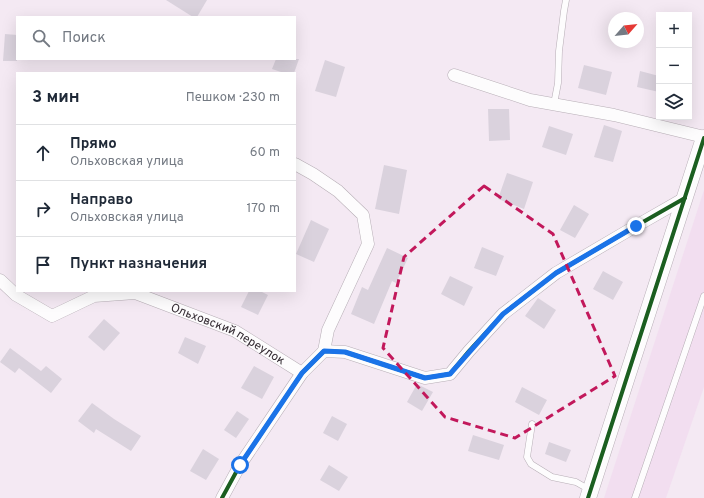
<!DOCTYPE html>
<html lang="ru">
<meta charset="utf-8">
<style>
:root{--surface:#fff;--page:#f2f2f3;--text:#1f2937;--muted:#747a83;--line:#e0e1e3}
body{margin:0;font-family:Overpass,sans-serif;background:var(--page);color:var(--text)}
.controls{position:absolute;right:12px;top:12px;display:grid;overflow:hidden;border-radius:0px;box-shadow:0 4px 16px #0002}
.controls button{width:36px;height:36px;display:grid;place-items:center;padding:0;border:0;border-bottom:1px solid var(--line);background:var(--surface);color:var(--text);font:20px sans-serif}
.compass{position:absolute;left:608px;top:12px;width:36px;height:36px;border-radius:50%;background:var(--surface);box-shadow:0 4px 16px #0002;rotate:62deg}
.stop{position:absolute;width:12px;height:12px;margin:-9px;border:3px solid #1a73e8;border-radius:50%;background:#fff}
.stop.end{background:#1a73e8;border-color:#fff;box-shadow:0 1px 4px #0008}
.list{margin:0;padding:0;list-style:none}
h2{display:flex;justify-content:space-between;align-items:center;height:52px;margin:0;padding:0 16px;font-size:17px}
h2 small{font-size:13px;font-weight:400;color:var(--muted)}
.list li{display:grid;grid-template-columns:26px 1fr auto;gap:12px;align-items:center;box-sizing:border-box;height:56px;padding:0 16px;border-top:1px solid var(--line)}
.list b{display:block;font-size:15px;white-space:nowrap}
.list p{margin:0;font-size:13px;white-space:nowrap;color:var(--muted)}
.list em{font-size:13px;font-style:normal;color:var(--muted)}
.icon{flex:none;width:22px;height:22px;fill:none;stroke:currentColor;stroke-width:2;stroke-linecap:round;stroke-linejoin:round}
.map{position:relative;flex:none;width:704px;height:498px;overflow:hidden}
.search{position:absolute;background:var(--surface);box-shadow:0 4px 16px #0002;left:16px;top:16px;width:280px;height:44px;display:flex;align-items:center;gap:10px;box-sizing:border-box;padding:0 14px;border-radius:0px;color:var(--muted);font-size:15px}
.panel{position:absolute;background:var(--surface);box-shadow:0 4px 16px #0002;left:16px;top:72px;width:280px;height:220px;border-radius:0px}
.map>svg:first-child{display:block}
.built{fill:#f2def0}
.building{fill:#dad2dd}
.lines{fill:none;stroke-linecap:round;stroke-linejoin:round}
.lane-casing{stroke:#b7aeb6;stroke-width:7}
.street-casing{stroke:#b7aeb6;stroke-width:13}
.secondary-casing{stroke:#b7aeb6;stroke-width:17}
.lane{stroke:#fdfcfd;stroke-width:6}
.street{stroke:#fdfcfd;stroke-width:12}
.secondary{stroke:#fdfcfd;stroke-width:16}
.cycleway-casing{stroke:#fff;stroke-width:6}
.cycleway{stroke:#1b5e20;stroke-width:4}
.route{stroke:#1a73e8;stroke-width:5}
.marked{fill:none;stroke:#c2185b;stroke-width:3;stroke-dasharray:8 5;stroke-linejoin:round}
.labels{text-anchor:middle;stroke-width:4;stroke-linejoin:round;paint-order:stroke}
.street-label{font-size:12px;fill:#342c33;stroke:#fff}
</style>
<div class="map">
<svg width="704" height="498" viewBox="0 0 704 498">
<rect width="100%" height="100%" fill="#f4e9f3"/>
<polygon class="built" points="704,190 704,387 666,498 604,498"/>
<g class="building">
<polygon points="166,0 207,0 197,17 193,17"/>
<polygon points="5,34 17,35 17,61 3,61"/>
<polygon points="276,59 299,59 294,73 284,73 272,69"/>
<polygon points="325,60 345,67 336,97 315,91"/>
<polygon points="584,65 612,72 606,95 578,88"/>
<polygon points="640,71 659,76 659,92 637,87"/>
<polygon points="488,109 509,109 510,140 489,141"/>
<polygon points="604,125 622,131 613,162 594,157"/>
<polygon points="549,126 573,134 566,155 542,147"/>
<polygon points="384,165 407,170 399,214 375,209"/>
<polygon points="507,173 533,182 524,209 498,199"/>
<polygon points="574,205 589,214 575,238 560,230"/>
<polygon points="311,220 329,229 314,262 296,254"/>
<polygon points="482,247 504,256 496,276 474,268"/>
<polygon points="387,248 408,258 396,283 392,281 374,324 351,314 362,287 368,290"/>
<polygon points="603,271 623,282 613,300 593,289"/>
<polygon points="450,276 473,287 464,306 441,294"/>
<polygon points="249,291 260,291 268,295 258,315 241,307"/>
<polygon points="538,298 556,310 544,329 525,316"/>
<polygon points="104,319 120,333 104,351 88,337"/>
<polygon points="185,337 206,346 198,364 178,353"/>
<polygon points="10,348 41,371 46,366 62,379 51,393 19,368 15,373 0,362"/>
<polygon points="254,366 274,377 262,399 241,388"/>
<polygon points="417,384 433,392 422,411 407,402"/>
<polygon points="522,387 547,400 539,415 515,402"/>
<polygon points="92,403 114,419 141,436 131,451 96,429 94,433 78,421"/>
<polygon points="237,411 249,419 236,438 224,430"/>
<polygon points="332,416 347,424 338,441 323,433"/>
<polygon points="473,435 504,445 499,460 468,451"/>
<polygon points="549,442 571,450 566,462 545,454"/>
<polygon points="203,449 219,459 206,480 190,471"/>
<polygon points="329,465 348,477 339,491 320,480"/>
</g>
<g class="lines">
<defs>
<g id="lane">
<polyline points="554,104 558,83 559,51 564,11 566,0"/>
<polyline points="532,424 527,457 531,464 552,477 576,482 590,490"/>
<polyline points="635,498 704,296"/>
</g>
<g id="street">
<polyline points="454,75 530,100 614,115 704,137"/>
<polyline points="295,164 313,174 338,191 363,215 368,244 328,330 324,351"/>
<path id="s1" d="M0 280 16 295 52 316 94 296 135 293 235 331 302 373"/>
<polyline points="222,498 240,465 302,373 324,351 345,352 425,378 450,374 469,351 503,314 556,273 636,226 685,198"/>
</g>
<polyline id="secondary" points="588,498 704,138"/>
</defs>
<use href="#lane" class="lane-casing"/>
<use href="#street" class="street-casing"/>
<use href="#secondary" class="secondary-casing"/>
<use href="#lane" class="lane"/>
<use href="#street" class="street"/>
<use href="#secondary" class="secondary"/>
<defs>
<g id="cycleway">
<polyline points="222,498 240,465 302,373 324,351 345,352 425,378 450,374 469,351 503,314 556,273 636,226 685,198"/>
<polyline points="588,498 704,138"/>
</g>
</defs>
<use href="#cycleway" class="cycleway-casing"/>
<use href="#cycleway" class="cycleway"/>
</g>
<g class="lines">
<polyline class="route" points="240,465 302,373 324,351 345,352 425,378 450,374 503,314 556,273 636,226"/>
</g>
<path class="marked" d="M484 186 553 234 615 376 515 438 445 417 383 348 404 257Z"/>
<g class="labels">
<g class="street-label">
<text dy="4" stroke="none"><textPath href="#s1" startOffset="253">Ольховский переулок</textPath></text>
</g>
</g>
</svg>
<div class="controls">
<button>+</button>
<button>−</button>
<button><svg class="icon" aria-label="layers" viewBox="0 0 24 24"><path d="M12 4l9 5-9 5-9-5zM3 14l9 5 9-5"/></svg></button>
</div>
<svg class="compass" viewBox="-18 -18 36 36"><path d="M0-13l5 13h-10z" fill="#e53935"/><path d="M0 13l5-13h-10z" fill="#747a83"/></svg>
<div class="stop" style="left:240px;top:465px"></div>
<div class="stop end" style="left:636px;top:226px"></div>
<div class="search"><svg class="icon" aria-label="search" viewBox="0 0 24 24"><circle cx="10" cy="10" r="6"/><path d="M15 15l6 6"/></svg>Поиск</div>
<section class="panel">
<h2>3 мин<small>Пешком · 230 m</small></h2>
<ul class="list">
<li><svg class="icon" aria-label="ahead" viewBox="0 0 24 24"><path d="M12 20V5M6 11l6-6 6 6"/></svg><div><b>Прямо</b><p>Ольховская улица</p></div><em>60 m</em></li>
<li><svg class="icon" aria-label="right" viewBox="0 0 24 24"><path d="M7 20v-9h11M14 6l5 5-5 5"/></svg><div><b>Направо</b><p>Ольховская улица</p></div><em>170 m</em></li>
<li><svg class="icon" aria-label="arrive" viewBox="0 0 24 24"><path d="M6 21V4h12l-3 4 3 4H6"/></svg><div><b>Пункт назначения</b></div></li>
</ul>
</section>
</div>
